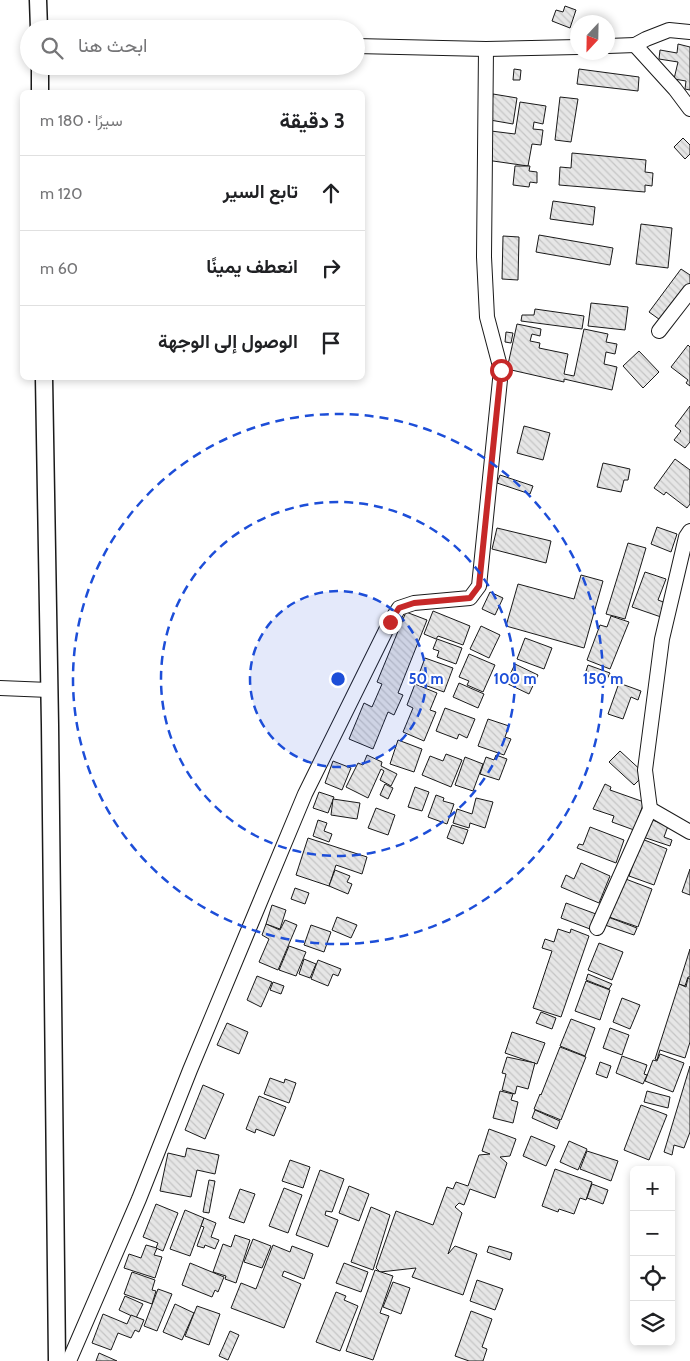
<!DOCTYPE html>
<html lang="ar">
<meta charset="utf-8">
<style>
:root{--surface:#fff;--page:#f2f2f2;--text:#202124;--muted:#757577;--line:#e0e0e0}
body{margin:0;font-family:Cabin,Vazirmatn,sans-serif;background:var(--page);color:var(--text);direction:rtl}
.controls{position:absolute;right:15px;bottom:15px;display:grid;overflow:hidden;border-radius:8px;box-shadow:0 2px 8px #0003}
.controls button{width:45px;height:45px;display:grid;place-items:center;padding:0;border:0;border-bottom:1px solid var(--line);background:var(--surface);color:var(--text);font:25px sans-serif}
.compass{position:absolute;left:570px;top:15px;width:45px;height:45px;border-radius:50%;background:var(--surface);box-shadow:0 2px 8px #0003;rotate:202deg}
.stop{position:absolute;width:15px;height:15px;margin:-11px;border:4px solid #c62828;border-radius:50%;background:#fff}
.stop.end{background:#c62828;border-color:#fff;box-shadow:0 1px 5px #0008}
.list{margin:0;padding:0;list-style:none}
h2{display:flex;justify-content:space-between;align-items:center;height:65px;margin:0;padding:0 20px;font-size:21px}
h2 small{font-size:16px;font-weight:400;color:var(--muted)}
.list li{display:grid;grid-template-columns:32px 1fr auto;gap:15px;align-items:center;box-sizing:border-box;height:75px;padding:0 20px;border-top:1px solid var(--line)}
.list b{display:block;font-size:19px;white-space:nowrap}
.list em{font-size:16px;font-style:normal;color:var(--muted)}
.icon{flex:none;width:28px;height:28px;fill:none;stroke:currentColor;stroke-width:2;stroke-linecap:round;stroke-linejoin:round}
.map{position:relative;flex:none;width:690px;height:1361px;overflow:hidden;direction:ltr}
.search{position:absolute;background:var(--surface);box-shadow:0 2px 8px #0003;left:20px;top:20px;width:345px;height:55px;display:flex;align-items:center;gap:12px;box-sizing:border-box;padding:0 18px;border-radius:28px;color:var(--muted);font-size:19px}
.panel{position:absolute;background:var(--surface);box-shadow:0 2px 8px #0003;left:20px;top:90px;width:345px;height:290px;border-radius:8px;direction:rtl}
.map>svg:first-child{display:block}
.building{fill:url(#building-back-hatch);stroke:#1a1a1a}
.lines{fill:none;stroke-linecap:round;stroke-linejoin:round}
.minor-casing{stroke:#1a1a1a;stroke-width:16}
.major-casing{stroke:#1a1a1a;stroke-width:19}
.minor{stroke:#fff;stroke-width:14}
.major{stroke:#fff;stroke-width:16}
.route{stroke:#c62828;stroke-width:6}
.ring{fill:none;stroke:#1d4ed8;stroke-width:2.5;stroke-dasharray:9 6}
.centre{fill:#1d4ed8;stroke:#fff;stroke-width:2.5}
.ring-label{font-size:15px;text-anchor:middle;font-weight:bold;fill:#1d4ed8;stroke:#fff;stroke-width:4;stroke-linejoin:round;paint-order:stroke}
</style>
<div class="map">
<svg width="690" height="1361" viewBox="0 0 690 1361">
<defs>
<pattern id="building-back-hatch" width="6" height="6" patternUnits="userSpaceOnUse" patternTransform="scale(1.25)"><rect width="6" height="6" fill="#e6e6e6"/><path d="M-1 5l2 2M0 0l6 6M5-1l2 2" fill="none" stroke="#c5c5c5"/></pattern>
</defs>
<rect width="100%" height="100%" fill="#fff"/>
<g class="building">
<polygon points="565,6 576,10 570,28 552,21 556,10 563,12"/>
<polygon points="678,44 690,47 690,90 685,89 686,81 674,79 678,62 659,59 660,50 677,53"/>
<polygon points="514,69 521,70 520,80 513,80"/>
<polygon points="579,69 639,77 638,91 577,84"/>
<polygon points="493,94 517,98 513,124 490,120"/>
<polygon points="560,97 578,99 571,142 555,140"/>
<polygon points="520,102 546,106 543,124 534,122 533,129 543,130 541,145 532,144 528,166 486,160 491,131 515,134"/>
<polygon points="683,138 690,145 690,154 685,159 674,147"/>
<polygon points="572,153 646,160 645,172 653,173 652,186 645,185 645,192 559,185 560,167 571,168"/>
<polygon points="515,166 530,166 529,171 537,172 537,183 530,182 529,187 513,185"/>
<polygon points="553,201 595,207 593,225 550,219"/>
<polygon points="641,224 672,228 668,268 636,264"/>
<polygon points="539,235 613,248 610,265 536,252"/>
<polygon points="503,236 519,237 518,280 502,279"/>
<polygon points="681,269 690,275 690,285 663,322 649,312"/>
<polygon points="591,303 628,307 625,330 588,326"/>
<polygon points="535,309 584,316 582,329 521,321 522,315 534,315"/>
<polygon points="517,324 541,329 540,336 532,334 530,341 540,343 539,348 568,354 564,374 574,376 584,329 608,334 606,342 617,344 615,354 606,352 604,364 617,367 612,390 564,379 564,382 507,369"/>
<polygon points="506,332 513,333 511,343 505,342"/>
<polygon points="688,345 690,347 690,386 686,383 688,380 671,367"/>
<polygon points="639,351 659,372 643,388 623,366"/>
<polygon points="690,406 690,442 685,448 674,440 681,431 675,426"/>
<polygon points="524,426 550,433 543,460 517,453"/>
<polygon points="675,459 690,470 690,504 687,508 666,492 664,495 654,488"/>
<polygon points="603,463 630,469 628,480 624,480 621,492 597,487"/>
<polygon points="500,475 533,486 530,494 497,483"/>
<polygon points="657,527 677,534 671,552 651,544"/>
<polygon points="497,528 551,541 546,563 492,549"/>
<polygon points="628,543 646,548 625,619 606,614"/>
<polygon points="645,572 666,579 658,600 666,603 661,617 632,607"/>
<polygon points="581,575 603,581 584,648 506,626 518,584 574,599"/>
<polygon points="490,592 503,598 495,615 482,609"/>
<polygon points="433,611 470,626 463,645 438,636 436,639 424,634"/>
<polygon points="406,612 427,620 398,693 403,695 394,715 388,712 373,749 349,739 364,703 372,707 382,684 377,682"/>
<polygon points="611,616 629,622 610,669 587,660 600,625 607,627"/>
<polygon points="481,626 500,635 489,658 470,649"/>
<polygon points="525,638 552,648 544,669 517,659"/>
<polygon points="437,639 462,648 456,664 437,657 439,651 433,649"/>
<polygon points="469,654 495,665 483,692 467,685 469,681 459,677"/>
<polygon points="425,658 453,668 444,692 416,682"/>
<polygon points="515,664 538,675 529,694 506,683"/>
<polygon points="588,665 610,673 607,679 586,671"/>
<polygon points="459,683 484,694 478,708 453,697"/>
<polygon points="619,683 641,691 638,700 631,697 623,719 608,714"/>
<polygon points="415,684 437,693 430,710 436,712 424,741 403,732 413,708 407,705"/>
<polygon points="445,708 475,719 467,738 459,734 457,739 436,731"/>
<polygon points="488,719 509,726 505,737 511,739 504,755 478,746"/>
<polygon points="398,740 422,749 414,772 390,764"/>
<polygon points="620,751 645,774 634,785 609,762"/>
<polygon points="446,754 462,760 451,787 422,775 430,756 443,761"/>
<polygon points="367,755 382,762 381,766 397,774 391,786 380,780 384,771 381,769 368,798 346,787 358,763 363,765"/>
<polygon points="496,755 507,759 499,780 480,774 486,757 494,760"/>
<polygon points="465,757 483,764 473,791 455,785"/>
<polygon points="333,761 351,768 342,790 325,783"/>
<polygon points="385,784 393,788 388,799 380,795"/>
<polygon points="605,784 611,787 610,790 644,802 634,830 612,822 614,816 593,809"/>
<polygon points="415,787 429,792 422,811 408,807"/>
<polygon points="319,792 334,797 328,813 313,808"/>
<polygon points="436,795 444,798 443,801 454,804 447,824 428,817"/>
<polygon points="476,798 493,802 485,828 470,823 469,828 453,823 457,809 472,814"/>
<polygon points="333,799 360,803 357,819 331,815"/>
<polygon points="376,808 395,815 388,835 368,828"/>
<polygon points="650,819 668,826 664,837 672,840 670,846 643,837"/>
<polygon points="318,820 327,823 324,831 332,834 329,842 313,836"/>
<polygon points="452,825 468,830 463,844 447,838"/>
<polygon points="590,827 624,840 616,863 577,848 579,844 583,845"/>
<polygon points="308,838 367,857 362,874 336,865 329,886 296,875"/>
<polygon points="642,839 667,849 654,885 629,876"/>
<polygon points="581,863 610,876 599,903 561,887 566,875 574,879"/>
<polygon points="690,869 690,895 682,892"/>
<polygon points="335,870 350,876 347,882 352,884 348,894 329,886"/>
<polygon points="623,878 652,889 638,927 609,917"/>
<polygon points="295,888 309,893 305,904 291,899"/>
<polygon points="566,903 596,914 590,929 561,918"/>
<polygon points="272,905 286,910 280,929 266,924"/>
<polygon points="337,917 357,925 351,938 332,930"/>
<polygon points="608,917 637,928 634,935 605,925"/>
<polygon points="285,920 297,925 278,970 259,962 269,939 262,935 266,924 280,930"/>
<polygon points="311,925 331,932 324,952 304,945"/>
<polygon points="558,929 570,933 571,929 589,936 561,1017 533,1008 552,951 542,948 545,939 554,942"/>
<polygon points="599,943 623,952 612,980 588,970"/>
<polygon points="289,946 306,952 296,976 279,970"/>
<polygon points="690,949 690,977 688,977 685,986 679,984"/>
<polygon points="304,959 316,964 310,978 299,974"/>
<polygon points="318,960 341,969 338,976 333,974 328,986 311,979"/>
<polygon points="588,974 612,984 609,989 586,980"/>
<polygon points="257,976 272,982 261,1007 247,1000"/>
<polygon points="688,978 690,979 690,1042 685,1058 660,1050 657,1060 655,1059 679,984 686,987"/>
<polygon points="586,981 610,990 600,1020 575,1011"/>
<polygon points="273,982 284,986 281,994 270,990"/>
<polygon points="622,998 640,1005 630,1029 613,1022"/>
<polygon points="541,1012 556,1018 552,1029 536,1023"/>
<polygon points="571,1019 595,1028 585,1056 560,1046"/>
<polygon points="227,1023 248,1032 239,1054 217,1045"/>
<polygon points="610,1028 629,1035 622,1055 603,1048"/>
<polygon points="512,1032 545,1043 537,1064 505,1053"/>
<polygon points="560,1047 586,1057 561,1120 534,1109 540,1094 541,1095"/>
<polygon points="660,1054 684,1063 673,1092 645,1081 653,1060 657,1061"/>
<polygon points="622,1056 647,1065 644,1074 647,1075 643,1084 616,1073"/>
<polygon points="507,1057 535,1063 528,1089 517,1086 515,1094 502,1090 506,1074 502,1073"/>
<polygon points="600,1062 611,1066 607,1078 596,1074"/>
<polygon points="690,1066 690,1132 684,1148 674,1145 672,1155 664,1152"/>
<polygon points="270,1078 284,1083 285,1079 296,1083 289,1103 264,1094"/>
<polygon points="203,1085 224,1094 205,1139 185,1130"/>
<polygon points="500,1091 513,1094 511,1100 518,1102 513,1123 493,1118"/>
<polygon points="647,1091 670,1097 668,1108 644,1102"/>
<polygon points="259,1096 286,1107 274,1136 256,1129 255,1133 246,1129"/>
<polygon points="641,1105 667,1115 649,1160 624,1150"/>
<polygon points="535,1110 560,1121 557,1129 532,1118"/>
<polygon points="489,1129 516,1139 510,1156 500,1157 507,1163 495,1198 470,1189 464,1205 459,1203 455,1207 462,1213 448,1254 455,1246 477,1254 463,1295 412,1277 416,1268 380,1272 376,1268 396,1211 433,1225 447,1187 453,1189 456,1182 468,1186 479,1155 490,1154 482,1151"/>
<polygon points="531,1136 555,1146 546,1166 523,1156"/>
<polygon points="569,1141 587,1149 578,1170 560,1162"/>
<polygon points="187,1148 219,1155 215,1174 197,1170 191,1197 160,1191 168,1153 185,1157"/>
<polygon points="587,1151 618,1161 611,1181 580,1169"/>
<polygon points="290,1160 310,1167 303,1188 282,1181"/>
<polygon points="555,1169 592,1182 586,1200 580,1198 574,1214 559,1209 558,1212 542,1206"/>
<polygon points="320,1170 344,1179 332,1212 326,1211 325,1215 338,1220 328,1247 296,1235"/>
<polygon points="209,1180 215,1181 209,1213 203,1212"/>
<polygon points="592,1184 608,1190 603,1204 587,1198"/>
<polygon points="349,1186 369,1194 359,1221 339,1213"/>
<polygon points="284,1188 302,1195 288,1233 269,1226"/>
<polygon points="240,1189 255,1194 244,1223 229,1218"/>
<polygon points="156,1204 178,1213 163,1251 156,1248 158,1243 143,1237"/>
<polygon points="371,1207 390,1215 373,1270 351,1262"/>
<polygon points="185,1210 204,1218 190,1256 170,1249"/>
<polygon points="204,1218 216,1223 211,1237 219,1240 215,1249 205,1245 204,1248 197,1246 204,1227 201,1226"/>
<polygon points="235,1235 250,1240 236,1283 225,1279 226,1276 213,1272 223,1244 231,1247"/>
<polygon points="253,1239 271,1246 262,1268 244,1262"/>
<polygon points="146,1245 157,1248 154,1255 162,1257 155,1278 124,1268 129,1254 141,1258"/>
<polygon points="273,1245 290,1252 292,1246 313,1254 304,1279 284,1271 282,1276 301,1284 284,1328 231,1308 241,1283 256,1289"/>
<polygon points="489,1246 512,1253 510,1260 487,1252"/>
<polygon points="190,1263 224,1277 218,1292 215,1290 212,1297 182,1285"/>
<polygon points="344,1263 368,1272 361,1292 336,1283"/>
<polygon points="375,1270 393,1276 380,1313 389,1316 373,1360 346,1351"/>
<polygon points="132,1272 155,1280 152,1290 156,1291 152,1304 124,1294"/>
<polygon points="477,1280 503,1289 495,1310 470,1301"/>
<polygon points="393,1282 410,1288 401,1314 383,1307"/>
<polygon points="158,1289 172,1294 157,1331 144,1326"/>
<polygon points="336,1292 346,1296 344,1300 358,1306 340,1351 316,1342"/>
<polygon points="125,1296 143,1304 136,1318 119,1310"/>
<polygon points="175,1304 194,1313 182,1340 163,1332"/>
<polygon points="197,1306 220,1314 209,1345 185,1336"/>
<polygon points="471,1311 492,1319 482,1347 487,1349 483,1361 469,1361 455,1356"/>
<polygon points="103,1314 127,1324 131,1315 144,1320 139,1332 135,1330 131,1338 118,1333 111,1350 92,1343"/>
<polygon points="230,1331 239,1335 228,1360 219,1356"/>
<polygon points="99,1353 117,1361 96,1361"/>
</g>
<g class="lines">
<defs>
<g id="minor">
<polyline points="690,32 669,30 646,39 635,45 675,89 690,109"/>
<polyline points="356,46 486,49 578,47"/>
<polyline points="608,46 635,45"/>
<polyline points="659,331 690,291"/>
<polyline points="0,688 49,690"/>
<polyline points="650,809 690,832"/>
<polyline points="597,928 650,809 645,770 662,639 686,537 690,531"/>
<polyline points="69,1361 139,1199 190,1070 305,794 390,622 399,608 414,603 470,598 479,586 501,370 487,317 484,257 486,49"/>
</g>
<g id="major">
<polyline points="38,0 39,29"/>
<polyline points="40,66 40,92"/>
<polyline points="44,378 50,725 57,1361"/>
</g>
</defs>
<use href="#minor" class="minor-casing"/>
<use href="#major" class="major-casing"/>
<use href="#minor" class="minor"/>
<use href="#major" class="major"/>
</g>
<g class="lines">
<polyline class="route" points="390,622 399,608 414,603 470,598 479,586 501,370"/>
</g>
<circle cx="338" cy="679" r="88" fill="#1d4ed8" fill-opacity=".12"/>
<g class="ring">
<circle cx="338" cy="679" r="88"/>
<circle cx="338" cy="679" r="177"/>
<circle cx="338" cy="679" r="265"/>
</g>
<circle cx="338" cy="679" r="8" class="centre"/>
<g class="ring-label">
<text x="426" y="684">50 m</text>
<text x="515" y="684">100 m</text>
<text x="603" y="684">150 m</text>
</g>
</svg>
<div class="controls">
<button>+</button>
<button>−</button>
<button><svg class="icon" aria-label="locate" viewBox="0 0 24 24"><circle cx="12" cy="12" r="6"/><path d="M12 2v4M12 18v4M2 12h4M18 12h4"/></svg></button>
<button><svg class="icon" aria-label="layers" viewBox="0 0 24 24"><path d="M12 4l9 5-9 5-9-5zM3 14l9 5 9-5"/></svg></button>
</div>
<svg class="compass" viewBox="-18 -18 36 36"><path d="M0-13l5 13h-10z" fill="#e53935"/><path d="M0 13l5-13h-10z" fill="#757577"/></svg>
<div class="stop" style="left:501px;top:370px"></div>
<div class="stop end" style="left:390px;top:622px"></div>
<div class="search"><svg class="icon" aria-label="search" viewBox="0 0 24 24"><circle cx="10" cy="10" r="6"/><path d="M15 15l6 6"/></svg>ابحث هنا</div>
<section class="panel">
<h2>3 دقيقة<small>سيرًا · 180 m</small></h2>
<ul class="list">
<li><svg class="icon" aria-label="ahead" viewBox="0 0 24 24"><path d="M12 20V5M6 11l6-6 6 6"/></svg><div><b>تابع السير</b></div><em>120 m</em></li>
<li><svg class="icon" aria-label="right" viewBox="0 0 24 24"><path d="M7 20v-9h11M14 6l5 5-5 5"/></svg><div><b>انعطف يمينًا</b></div><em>60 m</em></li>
<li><svg class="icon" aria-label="arrive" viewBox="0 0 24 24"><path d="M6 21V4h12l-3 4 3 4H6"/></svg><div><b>الوصول إلى الوجهة</b></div></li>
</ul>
</section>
</div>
